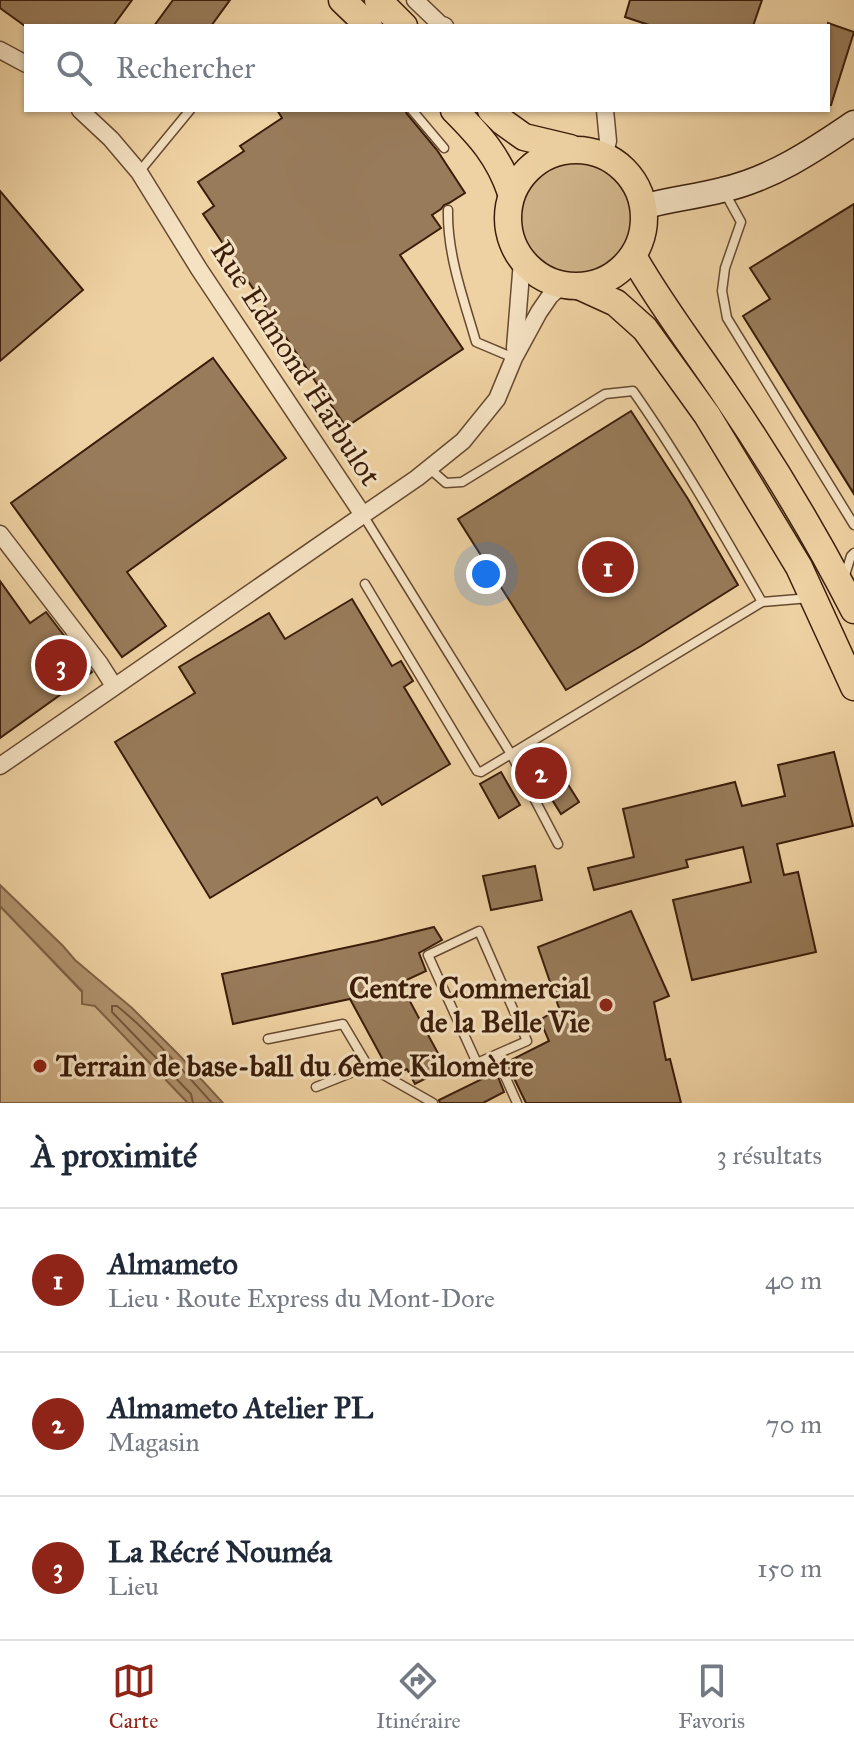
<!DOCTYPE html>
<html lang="fr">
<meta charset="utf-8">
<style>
:root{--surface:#fff;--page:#f2f2f3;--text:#1f2937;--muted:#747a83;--line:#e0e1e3;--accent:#8f2418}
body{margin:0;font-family:"IM FELL Great Primer",serif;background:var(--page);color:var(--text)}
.you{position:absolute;left:486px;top:574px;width:28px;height:28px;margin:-20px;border:6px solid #fff;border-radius:50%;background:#1a73e8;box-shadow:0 0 0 12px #1a73e833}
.badge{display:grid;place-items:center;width:52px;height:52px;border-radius:50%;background:var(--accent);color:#fff;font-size:26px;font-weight:700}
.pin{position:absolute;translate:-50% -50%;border:4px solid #fff;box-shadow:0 2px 8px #0006}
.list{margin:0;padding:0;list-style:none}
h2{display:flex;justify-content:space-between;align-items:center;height:104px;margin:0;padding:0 32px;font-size:34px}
h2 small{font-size:26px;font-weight:400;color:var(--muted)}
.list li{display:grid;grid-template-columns:52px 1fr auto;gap:24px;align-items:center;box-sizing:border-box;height:144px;padding:0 32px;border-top:2px solid var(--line)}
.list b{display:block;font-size:30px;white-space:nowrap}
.list p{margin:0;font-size:26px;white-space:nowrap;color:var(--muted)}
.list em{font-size:26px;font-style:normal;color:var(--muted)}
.icon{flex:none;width:44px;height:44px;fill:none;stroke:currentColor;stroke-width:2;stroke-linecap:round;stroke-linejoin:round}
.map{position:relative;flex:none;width:854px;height:1103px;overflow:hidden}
.search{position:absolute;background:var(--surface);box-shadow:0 2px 6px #0004;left:24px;right:24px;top:24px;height:88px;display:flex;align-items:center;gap:20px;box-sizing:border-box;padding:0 28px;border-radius:0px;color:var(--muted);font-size:30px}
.sheet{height:536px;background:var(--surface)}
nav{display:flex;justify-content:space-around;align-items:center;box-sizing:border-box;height:112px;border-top:2px solid var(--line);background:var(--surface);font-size:22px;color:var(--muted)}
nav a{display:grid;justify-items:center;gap:4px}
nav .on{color:var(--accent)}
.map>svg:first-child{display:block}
.green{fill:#d0b389;stroke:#85684a;stroke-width:2}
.water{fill:#b1946f;stroke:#816447;stroke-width:2}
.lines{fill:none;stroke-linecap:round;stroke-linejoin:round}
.shore{stroke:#76583c;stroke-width:2}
.building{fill:#987b5a;stroke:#3a1d0a;stroke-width:2}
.service-casing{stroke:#674a30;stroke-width:11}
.minor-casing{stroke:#674a30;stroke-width:19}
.secondary-casing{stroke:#3a1d0a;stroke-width:27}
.primary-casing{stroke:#3a1d0a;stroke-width:29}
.service{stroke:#f5e2c3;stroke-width:8}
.minor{stroke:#f5e2c3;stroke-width:16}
.secondary{stroke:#f5e2c3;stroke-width:24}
.primary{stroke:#efd2a3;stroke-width:26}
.poi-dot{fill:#8f2418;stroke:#f5e2c3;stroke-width:3}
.labels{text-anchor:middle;stroke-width:6;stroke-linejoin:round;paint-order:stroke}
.street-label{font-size:30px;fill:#3a1d0a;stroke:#f5e2c3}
.poi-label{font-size:30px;font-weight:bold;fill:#3a1d0a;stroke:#f5e2c3;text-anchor:end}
</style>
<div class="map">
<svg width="854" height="1103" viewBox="0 0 854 1103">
<rect width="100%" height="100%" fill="#efd2a3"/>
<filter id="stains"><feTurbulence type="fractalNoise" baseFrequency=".0025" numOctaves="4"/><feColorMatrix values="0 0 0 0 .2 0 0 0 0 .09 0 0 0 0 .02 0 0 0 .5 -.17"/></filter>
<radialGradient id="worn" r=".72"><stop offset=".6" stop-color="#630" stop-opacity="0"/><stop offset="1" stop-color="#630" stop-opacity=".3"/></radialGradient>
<g class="green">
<circle cx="577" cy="216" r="58"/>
<polygon points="0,906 188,1103 0,1103"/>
</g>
<polygon class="water" points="0,885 63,946 75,960 132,1008 179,1055 223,1103 188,1103 95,1006 82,1004 82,991 0,906"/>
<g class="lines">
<path class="shore" d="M193 1103 191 1094 112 1012V1006H117C152 1034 182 1070 212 1103"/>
</g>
<g class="building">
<polygon points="0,0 132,0 113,26 25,26 0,8"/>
<polygon points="173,0 230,0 211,26 154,26"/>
<polygon points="630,0 762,0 753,26 652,26 625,17"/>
<polygon points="828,23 854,32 831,105 828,105"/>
<polygon points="277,110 405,110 407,114 437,150 465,193 449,203 444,205 441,209 432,215 441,228 400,255 463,349 346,427 203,214 214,206 198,182 244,151 240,146 282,118"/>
<polygon points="0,191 83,290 0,361"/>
<polygon points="854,204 854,494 743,316 770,299 750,268"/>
<polygon points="213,358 286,458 127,572 166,626 122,657 11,503"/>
<polygon points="631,411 688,499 738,585 641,646 566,690 458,519"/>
<polygon points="0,581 30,623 46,612 92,672 0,738"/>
<polygon points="352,599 392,666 401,661 413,681 404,687 450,764 382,805 377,797 210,898 115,742 195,693 179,667 269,613 285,639"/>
<polygon points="834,752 853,826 777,844 784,875 798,872 816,952 692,980 673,900 751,882 743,847 686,860 688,867 594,890 588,868 634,857 623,809 735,782 742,806 785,796 778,765"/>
<polygon points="559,770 579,802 561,814 541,782"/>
<polygon points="501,772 520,805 499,818 480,784"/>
<polygon points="535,866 542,900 491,910 483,876"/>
<polygon points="631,911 669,996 654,1002 666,1060 670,1059 681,1103 526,1103 508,1066 510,1065 509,1061 549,1041 540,1020 559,1008 538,947"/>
<polygon points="434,927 442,940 419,953 426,971 400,983 446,1068 415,1084 407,1069 397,1074 388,1069 350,999 233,1024 222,974 377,941"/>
<polygon points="496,1072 504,1092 483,1103 440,1103 439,1100"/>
</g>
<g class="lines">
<defs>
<g id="service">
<polyline points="412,110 444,148"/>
<polyline points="139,172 190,110"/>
<polyline points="725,193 741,222 725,268 722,291 727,318 854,525"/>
<path d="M448 210C447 255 464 300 476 342L514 358"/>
<path d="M430 469 446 483 462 482 605 394 633 391C680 458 721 530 762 602"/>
<polyline points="363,515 511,754 762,602 810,598"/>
<polyline points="844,578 851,556 854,553"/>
<polyline points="365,584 477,771 481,772 511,754 558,844"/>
<polygon points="479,931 527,1041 477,1063 428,955"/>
<polyline points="268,1039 343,1024 368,1066 433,1103"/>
<polyline points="496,1056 517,1103"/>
<polyline points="316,1087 368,1066"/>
</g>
<g id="minor">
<polyline points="415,0 440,24 445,26"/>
<polyline points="0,50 26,64"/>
<polyline points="80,110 111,139 139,172 199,269 363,515 417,478 463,441 497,399 514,358 539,312 550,296 561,286"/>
<polyline points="604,155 608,141 605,110"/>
<polyline points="515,348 522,261"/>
<polyline points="0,534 100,664 114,686"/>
<polyline points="0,766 363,515"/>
</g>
<path id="secondary" d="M643 207C669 199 696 197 722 190 771 179 813 151 854 123"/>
<g id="primary">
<polyline points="342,0 369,26"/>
<polyline points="378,0 404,26"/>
<path d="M454 110C480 136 499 157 511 193"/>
<polyline points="491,110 503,122 524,137 570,148"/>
<circle cx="576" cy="218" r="68"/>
<path d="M633 256C660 304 694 348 725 394 772 463 816 536 854 610"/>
<polyline points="581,287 616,303 645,329 707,415 799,567 854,687"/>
</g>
</defs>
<use href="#service" class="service-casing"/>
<use href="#minor" class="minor-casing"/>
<use href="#secondary" class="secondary-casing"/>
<use href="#primary" class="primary-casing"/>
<use href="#service" class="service"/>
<use href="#minor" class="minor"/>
<use href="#secondary" class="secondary"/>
<use href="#primary" class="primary"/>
</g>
<g class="poi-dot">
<circle cx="606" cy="1005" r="8"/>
<circle cx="40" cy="1066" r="8"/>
</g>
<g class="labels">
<g class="street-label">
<text transform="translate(296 363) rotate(57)" y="10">Rue Edmond Harbulot</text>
</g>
<g class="poi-label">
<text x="590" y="998">Centre Commercial<tspan x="590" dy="34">de la Belle Vie</tspan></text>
<text x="56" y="1076" text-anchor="start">Terrain de base-ball du 6ème Kilomètre</text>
</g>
</g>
<rect width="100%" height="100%" filter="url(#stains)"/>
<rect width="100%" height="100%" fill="url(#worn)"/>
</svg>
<div class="you"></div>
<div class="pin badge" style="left:608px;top:567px">1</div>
<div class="pin badge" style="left:541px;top:773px">2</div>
<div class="pin badge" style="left:61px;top:665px">3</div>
<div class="search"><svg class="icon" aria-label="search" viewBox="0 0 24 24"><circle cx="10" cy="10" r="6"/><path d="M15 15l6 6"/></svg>Rechercher</div>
</div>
<section class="sheet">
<h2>À proximité<small>3 résultats</small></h2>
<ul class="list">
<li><span class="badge">1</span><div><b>Almameto</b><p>Lieu · Route Express du Mont-Dore</p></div><em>40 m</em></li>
<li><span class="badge">2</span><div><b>Almameto Atelier PL</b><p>Magasin</p></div><em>70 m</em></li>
<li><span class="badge">3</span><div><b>La Récré Nouméa</b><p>Lieu</p></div><em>150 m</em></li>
</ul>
</section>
<nav>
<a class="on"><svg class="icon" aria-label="map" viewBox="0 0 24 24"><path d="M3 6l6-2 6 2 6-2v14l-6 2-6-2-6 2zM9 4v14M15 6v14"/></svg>Carte</a>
<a><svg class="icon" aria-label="directions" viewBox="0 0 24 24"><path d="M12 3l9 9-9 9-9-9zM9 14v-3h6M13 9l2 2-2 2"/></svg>Itinéraire</a>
<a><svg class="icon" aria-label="saved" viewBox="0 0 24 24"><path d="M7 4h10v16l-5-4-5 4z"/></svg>Favoris</a>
</nav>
